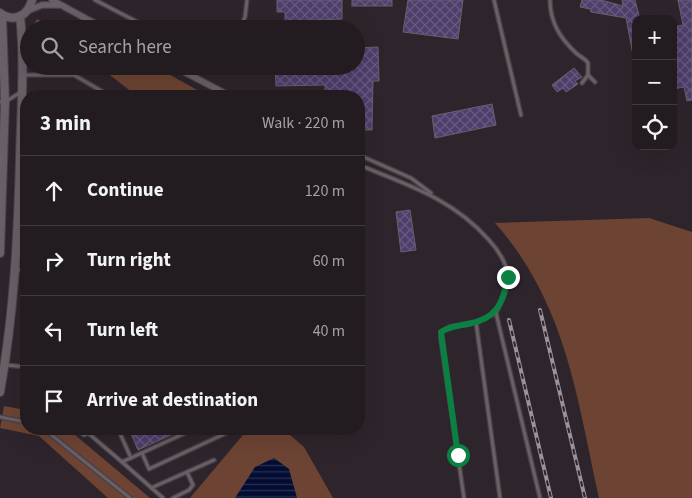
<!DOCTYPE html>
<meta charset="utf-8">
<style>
:root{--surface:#221c21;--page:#2e292e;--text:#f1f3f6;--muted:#a2a1a5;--line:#3f3a3f}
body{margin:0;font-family:"Source Sans 3",sans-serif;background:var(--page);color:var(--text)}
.controls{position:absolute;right:15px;top:15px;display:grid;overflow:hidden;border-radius:10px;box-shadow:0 5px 20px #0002}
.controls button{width:45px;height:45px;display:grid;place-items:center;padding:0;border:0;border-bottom:1px solid var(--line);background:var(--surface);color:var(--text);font:25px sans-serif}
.stop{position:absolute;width:15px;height:15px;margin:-11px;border:4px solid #0b8043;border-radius:50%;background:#fff}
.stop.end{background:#0b8043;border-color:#fff;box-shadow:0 1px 5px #0008}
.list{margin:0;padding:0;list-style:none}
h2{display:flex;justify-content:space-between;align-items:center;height:65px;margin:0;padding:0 20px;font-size:21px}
h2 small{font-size:16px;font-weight:400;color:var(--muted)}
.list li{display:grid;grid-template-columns:32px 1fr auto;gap:15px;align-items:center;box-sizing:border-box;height:70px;padding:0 20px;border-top:1px solid var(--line)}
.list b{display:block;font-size:19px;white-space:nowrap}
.list em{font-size:16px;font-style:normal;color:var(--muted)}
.icon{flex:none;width:28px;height:28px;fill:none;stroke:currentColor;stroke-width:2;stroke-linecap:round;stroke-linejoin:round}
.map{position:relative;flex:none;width:692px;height:498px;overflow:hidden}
.search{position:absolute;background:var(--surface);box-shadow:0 5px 20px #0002;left:20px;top:20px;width:345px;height:55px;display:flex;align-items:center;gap:12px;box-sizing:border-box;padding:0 18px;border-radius:28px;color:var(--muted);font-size:19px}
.panel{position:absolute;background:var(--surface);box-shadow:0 5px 20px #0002;left:20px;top:90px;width:345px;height:345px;border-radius:20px}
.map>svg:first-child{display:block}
.green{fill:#6d4433}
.water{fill:url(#water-rules)}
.building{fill:url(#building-cross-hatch);stroke:#64616c}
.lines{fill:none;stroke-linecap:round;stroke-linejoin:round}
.service-casing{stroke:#474045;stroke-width:5.5}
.minor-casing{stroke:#474045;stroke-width:8}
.tertiary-casing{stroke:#474045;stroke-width:10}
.service{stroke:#695f67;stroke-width:3}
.minor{stroke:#695f67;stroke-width:5.5}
.tertiary{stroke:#695f67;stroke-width:8}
.rail-casing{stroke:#9a9298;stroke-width:4}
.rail{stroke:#2e252c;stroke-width:2;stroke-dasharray:5.5;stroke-linecap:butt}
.route{stroke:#0b8043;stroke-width:6}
</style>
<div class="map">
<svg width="692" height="498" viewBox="0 0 692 498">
<defs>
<pattern id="water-rules" width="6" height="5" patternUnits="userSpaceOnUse" patternTransform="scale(1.25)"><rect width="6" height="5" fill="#030d33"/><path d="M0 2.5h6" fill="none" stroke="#283050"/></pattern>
<pattern id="building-cross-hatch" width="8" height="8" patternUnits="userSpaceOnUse" patternTransform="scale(1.25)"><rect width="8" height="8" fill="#4e3e6b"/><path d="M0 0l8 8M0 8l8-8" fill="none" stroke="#675980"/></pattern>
</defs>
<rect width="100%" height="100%" fill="#2e252c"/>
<g class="green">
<polygon points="37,19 54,28 55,29 31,29"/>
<polygon points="98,66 154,66 208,96 137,96"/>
<path d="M649 218 692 232V498H599C577 398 566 303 495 223Z"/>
<polygon points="4,406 26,410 26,429 68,429 150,498 108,498 39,436 0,428"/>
<polygon points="248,429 283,429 304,447 333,498 190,498"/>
</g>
<polygon class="water" points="274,458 289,469 297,498 235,498 255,467"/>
<g class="building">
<polygon points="277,0 342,0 342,19 285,21 285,12 277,12"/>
<rect x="352" y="0" width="40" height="6"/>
<polygon points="408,0 463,0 458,39 403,32"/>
<polygon points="582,0 601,0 623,6 622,0 635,0 640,19 636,19 636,55 633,55 626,18 591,12 590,9 580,7"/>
<polygon points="678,0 692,0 692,100 687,101 684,87 673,89 673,66 678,66 673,27 683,25"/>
<polygon points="378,47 379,81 373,81 372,130 359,130 359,96 325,96 325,85 276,86 275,66 356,66 356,48"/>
<polygon points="574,68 582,77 575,81 578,84 566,92 563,88 557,92 552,85"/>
<polygon points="492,104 496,125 435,138 432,116"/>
<polygon points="410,210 416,250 401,252 396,212"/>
<polygon points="129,429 184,429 138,450"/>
</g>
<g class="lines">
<defs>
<g id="service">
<polyline points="95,0 151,29"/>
<polyline points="494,0 521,115"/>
<path d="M550 0C550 22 560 38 576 53 580 57 585 58 588 63V75L595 82"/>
<polyline points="240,29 245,17 247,0"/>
<polyline points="22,75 74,75 110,96"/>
<polyline points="582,83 588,75"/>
<polyline points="0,102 5,102 21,92"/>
<polyline points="359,155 411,178 431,193"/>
<path d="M359 165C408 185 453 199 489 240 498 250 507 263 508 277 508 289 501 302 496 313L540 498"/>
<polyline points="17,247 26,247"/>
<polyline points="16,270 26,269"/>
<polyline points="496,313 476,322 500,498"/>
<polyline points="6,365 26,367"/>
<polyline points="0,417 26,422"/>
<polyline points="44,429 130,498"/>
<polyline points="76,429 84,435 98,429"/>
<polyline points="118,429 131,458"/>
<polyline points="88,433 122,462 194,429"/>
<polyline points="142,453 149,469 235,429"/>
<polyline points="122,462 163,498"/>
<polyline points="187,472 214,460"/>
<polyline points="151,488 187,472 193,485 189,490 173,498"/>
<polyline points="464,498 441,340 441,332 449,327 476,322"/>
</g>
<g id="minor">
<polyline points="52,0 105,29"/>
<polyline points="27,11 42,5 59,5"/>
<polyline points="173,66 230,96"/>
</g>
<g id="tertiary">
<path d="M0 13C14 23 28 16 32 0"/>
<polyline points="0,253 5,102 2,15"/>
<path d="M0 392C14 314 18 236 20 157 21 111 25 62 20 16"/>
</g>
</defs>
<use href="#service" class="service-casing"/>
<use href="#minor" class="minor-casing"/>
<use href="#tertiary" class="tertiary-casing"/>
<use href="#service" class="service"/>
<use href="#minor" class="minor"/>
<use href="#tertiary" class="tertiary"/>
<defs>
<g id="rail">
<polyline points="540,310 585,498"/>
<polyline points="509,320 551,498"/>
</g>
</defs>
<use href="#rail" class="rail-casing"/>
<use href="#rail" class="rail"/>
</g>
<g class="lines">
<path class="route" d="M458 455 441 332C450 326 458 326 468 324 496 319 503 304 508 277"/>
</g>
</svg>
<div class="controls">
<button>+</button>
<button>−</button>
<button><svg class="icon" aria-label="locate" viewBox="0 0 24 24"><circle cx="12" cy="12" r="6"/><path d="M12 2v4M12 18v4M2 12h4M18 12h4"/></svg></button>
</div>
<div class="stop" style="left:458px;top:455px"></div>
<div class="stop end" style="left:508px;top:277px"></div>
<div class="search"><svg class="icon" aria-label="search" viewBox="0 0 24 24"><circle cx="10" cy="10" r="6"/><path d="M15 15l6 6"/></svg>Search here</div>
<section class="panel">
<h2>3 min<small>Walk · 220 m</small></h2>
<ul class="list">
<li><svg class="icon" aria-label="ahead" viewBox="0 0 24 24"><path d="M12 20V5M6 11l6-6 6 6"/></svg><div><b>Continue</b></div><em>120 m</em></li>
<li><svg class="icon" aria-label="right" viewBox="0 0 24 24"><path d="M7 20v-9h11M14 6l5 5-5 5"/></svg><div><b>Turn right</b></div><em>60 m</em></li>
<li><svg class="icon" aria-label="left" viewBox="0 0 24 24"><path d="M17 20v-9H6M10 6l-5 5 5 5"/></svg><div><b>Turn left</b></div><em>40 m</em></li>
<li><svg class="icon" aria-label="arrive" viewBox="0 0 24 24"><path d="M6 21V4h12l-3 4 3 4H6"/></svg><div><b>Arrive at destination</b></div></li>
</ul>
</section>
</div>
